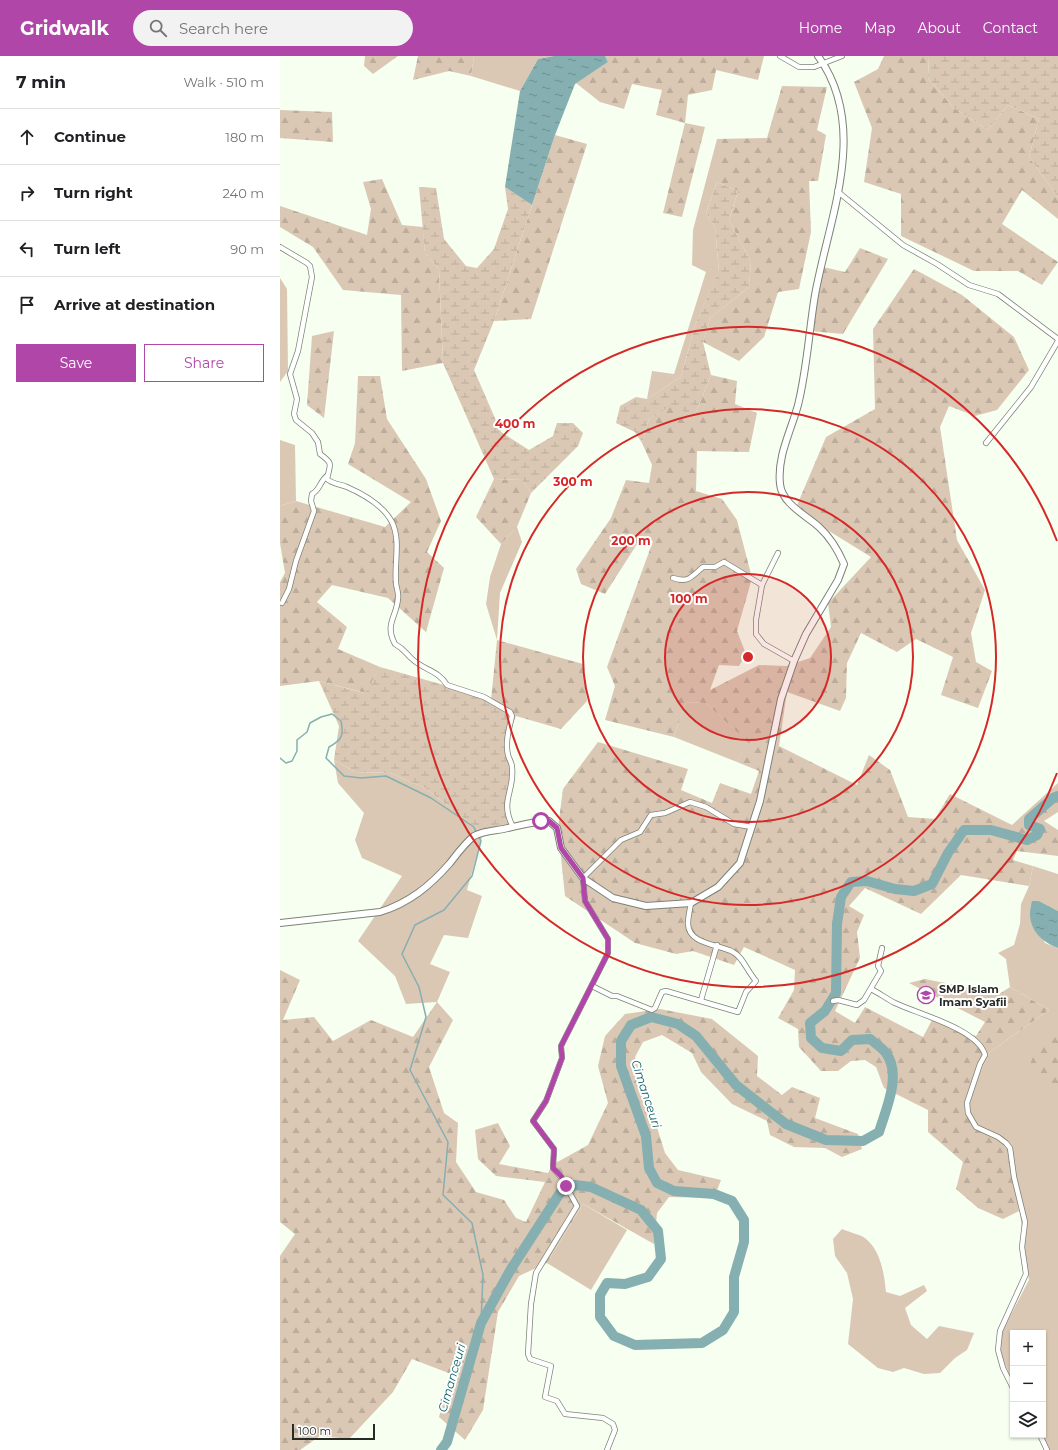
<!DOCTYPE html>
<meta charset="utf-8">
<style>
:root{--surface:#fff;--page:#f2f2f2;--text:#202124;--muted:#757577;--line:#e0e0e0;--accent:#af46a8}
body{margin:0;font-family:Montserrat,sans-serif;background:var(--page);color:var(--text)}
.controls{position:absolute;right:12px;bottom:12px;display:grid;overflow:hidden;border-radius:0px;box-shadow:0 1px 3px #0004}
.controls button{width:36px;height:36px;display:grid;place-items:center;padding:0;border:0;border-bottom:1px solid var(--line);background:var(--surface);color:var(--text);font:20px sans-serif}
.scale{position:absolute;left:12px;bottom:10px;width:83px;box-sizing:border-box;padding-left:4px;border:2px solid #272a25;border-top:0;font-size:11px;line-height:14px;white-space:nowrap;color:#272a25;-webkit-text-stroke:3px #fff;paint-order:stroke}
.stop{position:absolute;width:12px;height:12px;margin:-9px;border:3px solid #af46a8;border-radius:50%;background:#fff}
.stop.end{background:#af46a8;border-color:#fff;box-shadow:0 1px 4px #0008}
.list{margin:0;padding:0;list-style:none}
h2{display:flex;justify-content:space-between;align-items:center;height:52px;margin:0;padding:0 16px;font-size:17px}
h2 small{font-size:13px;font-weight:400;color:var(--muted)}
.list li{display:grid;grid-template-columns:26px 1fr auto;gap:12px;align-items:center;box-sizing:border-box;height:56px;padding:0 16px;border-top:1px solid var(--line)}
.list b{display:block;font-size:15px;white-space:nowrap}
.list em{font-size:13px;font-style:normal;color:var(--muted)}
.actions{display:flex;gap:8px;padding:12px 16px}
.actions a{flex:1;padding:9px 0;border:1px solid var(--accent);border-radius:0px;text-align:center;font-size:14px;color:var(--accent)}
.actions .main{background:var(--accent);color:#fff}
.icon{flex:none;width:22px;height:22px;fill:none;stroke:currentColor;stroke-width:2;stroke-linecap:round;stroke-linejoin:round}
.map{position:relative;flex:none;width:778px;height:1394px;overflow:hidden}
header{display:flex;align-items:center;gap:24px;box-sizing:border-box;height:56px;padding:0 20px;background:var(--accent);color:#fff}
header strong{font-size:19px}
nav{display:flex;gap:22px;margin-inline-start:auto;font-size:14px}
.search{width:280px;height:36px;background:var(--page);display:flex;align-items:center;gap:10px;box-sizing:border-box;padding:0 14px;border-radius:22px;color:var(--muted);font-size:15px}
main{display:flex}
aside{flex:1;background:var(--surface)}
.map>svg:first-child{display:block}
.green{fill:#dbc8b4}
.forest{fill:url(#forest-firs)}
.wetland{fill:url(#wetland-marsh)}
.water{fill:url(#water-ripples)}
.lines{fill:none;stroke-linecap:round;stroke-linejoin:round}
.stream{stroke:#85afb0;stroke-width:1.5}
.river{stroke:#85afb0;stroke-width:10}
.minor-casing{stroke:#7b8376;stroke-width:6}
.tertiary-casing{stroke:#7b8376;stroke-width:8}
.minor{stroke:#fff;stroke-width:4.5}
.tertiary{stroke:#fff;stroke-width:6}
.route{stroke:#af46a8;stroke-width:5}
.ring{fill:none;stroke:#d62828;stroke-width:2}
.labels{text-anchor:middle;stroke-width:4;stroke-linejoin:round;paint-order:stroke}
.poi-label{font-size:11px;font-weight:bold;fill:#272a25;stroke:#fff;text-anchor:start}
.water-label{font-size:12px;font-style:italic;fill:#086266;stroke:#fff}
.centre{fill:#d62828;stroke:#fff;stroke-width:2}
.ring-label{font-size:12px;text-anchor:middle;font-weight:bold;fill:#d62828;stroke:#fff;stroke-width:4;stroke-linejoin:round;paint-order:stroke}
</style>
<header>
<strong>Gridwalk</strong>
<div class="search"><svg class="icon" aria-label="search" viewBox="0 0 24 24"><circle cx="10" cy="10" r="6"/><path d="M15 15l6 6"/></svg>Search here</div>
<nav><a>Home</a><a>Map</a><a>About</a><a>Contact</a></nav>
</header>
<main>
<aside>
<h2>7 min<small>Walk · 510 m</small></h2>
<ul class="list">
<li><svg class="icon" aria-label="ahead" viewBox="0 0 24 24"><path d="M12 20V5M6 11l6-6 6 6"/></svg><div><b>Continue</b></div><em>180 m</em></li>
<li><svg class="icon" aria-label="right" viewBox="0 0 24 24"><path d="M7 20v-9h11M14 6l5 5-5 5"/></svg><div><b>Turn right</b></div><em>240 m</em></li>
<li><svg class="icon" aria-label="left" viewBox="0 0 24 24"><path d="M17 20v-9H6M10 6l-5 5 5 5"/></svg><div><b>Turn left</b></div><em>90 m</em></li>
<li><svg class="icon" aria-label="arrive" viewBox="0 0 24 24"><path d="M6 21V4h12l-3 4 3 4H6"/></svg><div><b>Arrive at destination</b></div></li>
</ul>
<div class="actions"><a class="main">Save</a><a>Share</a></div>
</aside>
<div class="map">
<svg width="778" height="1394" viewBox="0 0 778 1394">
<defs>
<pattern id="forest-firs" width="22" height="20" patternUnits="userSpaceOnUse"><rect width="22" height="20" fill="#dbc8b4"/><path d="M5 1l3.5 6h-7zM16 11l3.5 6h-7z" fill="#bcac9b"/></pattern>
<pattern id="wetland-marsh" width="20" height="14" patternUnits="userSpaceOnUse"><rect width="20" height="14" fill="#dbc8b4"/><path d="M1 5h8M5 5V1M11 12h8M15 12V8" fill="none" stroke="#bcac9b"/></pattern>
<pattern id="water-ripples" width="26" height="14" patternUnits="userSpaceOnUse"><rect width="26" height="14" fill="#85afb0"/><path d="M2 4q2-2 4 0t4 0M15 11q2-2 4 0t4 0" fill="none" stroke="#6d8f8f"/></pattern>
</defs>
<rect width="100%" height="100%" fill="#f6fff0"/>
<g class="green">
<polygon points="194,0 274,0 258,3 240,35 191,20"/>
<polygon points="437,83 437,126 426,157 435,172 439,215 415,269 401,321 367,343 372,315 394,318 426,216 412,209 413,174"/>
<polygon points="0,222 7,233 8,315 0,326"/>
<polygon points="0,384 15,389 16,445 0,450"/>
<polygon points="237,471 242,486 220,537 217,584 206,548 210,521 221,488"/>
<polygon points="406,646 426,647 469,686 457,706 394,681"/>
<polygon points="54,704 75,716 110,717 145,732 203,777 187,834 202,840 188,882 164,879 150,908 170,916 157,946 126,948 115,920 78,885 122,820 82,802 75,784 84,757 58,727"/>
<polygon points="753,810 778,818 778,855 759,845 753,845 750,852 765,887 778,892 778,1394 766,1394 759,1379 763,1379 763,1277 733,1277 733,1327 716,1287 749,1224 731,1090 694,1070 685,1048 710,996 769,954 730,931 726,903 718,897 734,889 740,868 741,848 749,830"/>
<polygon points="303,1148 347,1174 311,1234 267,1207"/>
<path d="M562 1173C568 1176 579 1178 585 1182 601 1195 604 1217 606 1236L620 1240 644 1229 647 1235 625 1252 631 1269 647 1283 659 1270 694 1277 687 1294 675 1302 660 1317 644 1318 624 1312 613 1316 598 1312 568 1288 573 1243 567 1217 555 1200 553 1183Z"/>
</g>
<g class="forest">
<polygon points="85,0 118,0 93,18 84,10"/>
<polygon points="138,0 194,0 191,20 169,15 133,24"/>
<polygon points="325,0 484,0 478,24 436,14 432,34 408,39 405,67 425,71 402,161 383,157 405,67 376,59 382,34 352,28 344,53 320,46 296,27 328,6"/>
<polygon points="604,0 649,0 648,22 674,52 708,74 728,49 759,63 749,101 778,141 778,163 742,134 722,168 778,206 762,229 738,215 694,215 621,180 621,138 584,126 592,72 574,26 598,13"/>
<polygon points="502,30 547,31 537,74 546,79 538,125 529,125 531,176 519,233 498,236 484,281 459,305 423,286 430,262 469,231 471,206 449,164 458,135 437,126 437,83 487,82"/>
<polygon points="0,54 52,56 53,86 0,82"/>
<polygon points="275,79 307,88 251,263 214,265"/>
<polygon points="102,123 122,169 143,171 145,197 159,213 163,307 122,315 121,239 63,234 33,191 0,171 0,150 87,179 91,153 83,126"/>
<polygon points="580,192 608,203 563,278 530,275 543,211 565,216"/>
<polygon points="634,213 682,239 734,281 749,314 717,354 695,360 669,350 660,371 677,484 705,534 691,577 696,606 712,615 698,652 661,639 673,601 636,583 617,596 581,577 567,607 566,642 560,655 507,636 499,690 577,729 589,699 610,714 628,761 655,763 670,738 732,769 778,727 778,756 764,765 778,774 778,800 737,795 733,804 753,810 749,830 681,819 641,858 585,832 569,850 584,859 577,876 580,902 555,955 575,967 585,951 643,981 652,964 696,980 705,966 629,927 645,923 719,938 730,931 769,954 710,996 685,1048 694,1070 731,1090 739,1155 723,1163 698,1152 676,1133 683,1106 648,1076 648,1054 604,1032 596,1011 585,1004 571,1005 558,1015 541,1015 519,991 518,973 498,962 514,934 515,914 464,891 454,909 413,895 396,898 355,887 285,840 278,772 283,733 318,686 408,713 401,734 432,747 440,727 471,738 479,715 457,706 468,686 426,647 406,646 394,681 325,664 335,630 327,611 373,485 359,485 325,538 301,528 296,513 331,462 346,424 369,427 372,409 362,387 369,363 392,348 414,361 431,319 457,325 455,348 477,357 469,396 417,395 416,435 442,443 457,464 472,522 457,575 466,598 459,610 439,609 430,634 479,609 506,610 530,602 551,571 548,547 591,501 515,454 546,381 595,353 593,273"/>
<polygon points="54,275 44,362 27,349 32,280"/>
<polygon points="78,320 100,320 107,363 146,423 161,465 147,496 164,512 146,576 108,542 52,529 37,546 67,571 58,593 100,611 86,637 39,625 0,630 0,526 5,517 0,487 0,450 16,445 105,471 131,446 68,408 75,387"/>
<polygon points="214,423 242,424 251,437 237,471 221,488 196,461"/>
<polygon points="217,584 303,608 307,645 281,673 236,660 211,644"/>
<polygon points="0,914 20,924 3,964 34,961 53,985 91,964 133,981 157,946 173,964 149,1011 164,1057 178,1067 176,1106 196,1136 224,1144 236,1162 246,1166 265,1126 216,1120 198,1103 195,1074 218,1067 230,1090 219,1108 268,1117 272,1109 308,1089 328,1047 318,1010 325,980 345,958 380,953 432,963 478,1000 477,1020 502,1039 512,1031 540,1042 535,1062 578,1078 582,1093 562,1101 545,1092 514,1091 490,1079 487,1065 452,1048 421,1016 412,997 382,979 363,986 355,1001 385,1097 398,1114 441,1124 434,1142 389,1141 377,1157 374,1188 303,1148 267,1207 239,1220 218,1256 203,1354 185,1384 159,1361 171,1318 132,1303 113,1336 69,1383 40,1380 20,1394 0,1394 0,1200 15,1178 0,1166"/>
<polygon points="778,970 778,1036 749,1011 760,983"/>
</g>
<g class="wetland">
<polygon points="649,0 778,0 778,141 749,101 759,63 728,49 708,74 674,52 648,22"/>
<polygon points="437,126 458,135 449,164 471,206 469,231 430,262 423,286 431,319 414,361 392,349 369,363 362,387 355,376 336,367 340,350 356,341 367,343 401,321 415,269 439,214 435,172 426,157"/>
<polygon points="139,131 156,132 164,183 186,210 197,212 214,193 228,153 225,131 252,149 214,265 194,314 221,376 249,394 273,380 277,367 293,367 303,377 298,390 251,437 242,424 214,423 163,307 159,213 145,197"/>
<polygon points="100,611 164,629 211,644 236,660 225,688 234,714 228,754 235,770 203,777 145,732 110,717 75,716 54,704 59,670 39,625 85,637"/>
</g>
<g class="water">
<polygon points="274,0 325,0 328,6 295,28 275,79 252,149 225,131 240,35 258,3"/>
<path d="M752 845H759L778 855V892C757 884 745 868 752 845Z"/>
</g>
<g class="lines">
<g class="stream">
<path d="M0 702 6 707 12 705 17 695V684L27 676 30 667 41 661 52 658 61 665C64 679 62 684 49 691L46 702 64 720 81 722 106 720 151 742 194 771 196 776"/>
<polyline points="198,779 201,785 192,820 164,854 135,869 122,898 139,931 146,961 130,1014 168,1086 163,1139 192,1167 203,1219 201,1267"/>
</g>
<path class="river" d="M161 1394 167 1386 201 1267 231 1213 280 1137 295 1129 311 1131 361 1154 378 1175 381 1203 368 1221 345 1228 327 1227 320 1239V1261L334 1280 355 1289 422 1287 443 1274 454 1256V1221L464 1186V1164L452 1145 434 1138 394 1135 377 1127 369 1112 366 1080 341 1010V985L351 969 371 961 398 968 416 980 456 1029 506 1068 546 1084 583 1085 599 1076C606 1053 622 1019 606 997 602 992 595 987 590 983L572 984 561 995 542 992 531 982 530 967 545 955 556 937 557 868 561 841 571 826 587 825 615 833 634 835 652 828 668 797 684 774H711L747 784 757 779 760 773 749 769V763L773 742 778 740"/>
<defs>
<g id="minor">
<polyline points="500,0 519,11 534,11 562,0"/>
<polyline points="557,135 623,189 657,208 689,229 718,238 778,283"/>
<path d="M0 191 27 207 30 210 32 221 18 295 10 318 17 343 14 358 16 364 32 377 38 386 40 398C54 408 50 408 47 423 52 428 60 428 67 431 83 438 103 449 112 466 121 485 114 507 116 527 116 531 119 537 118 542 117 561 104 568 115 588 124 593 125 596 131 602 143 614 158 614 167 629L204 641 230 656 232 660C229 673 225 686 228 699 229 703 232 707 232 711 235 736 219 744 233 771"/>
<polyline points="706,387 751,331 778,285"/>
<polyline points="498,497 482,529 476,564 476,578 484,588 514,605"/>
<path d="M393 522C409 527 411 521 423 511H435L444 506 482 529"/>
<path d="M2 547 9 533 16 505 34 455 31 445 32 438C40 434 40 425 47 420"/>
<path d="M312 930 332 940H337L372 954 375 952 382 936 386 935 458 956 466 936 476 925C467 915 463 901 453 896 439 888 409 889 408 868 408 861 410 853 411 847"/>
<path d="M591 933C599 937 607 943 615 947 638 958 698 973 705 999L700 1008 687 1047 688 1057 696 1071 718 1081 726 1087 730 1092 734 1121 745 1166 742 1191 746 1218 720 1275 718 1294 723 1312 733 1332"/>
<polyline points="421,944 437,889"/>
<polyline points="553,945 558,944 577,949 584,944 601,915 598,910 602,892"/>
<polyline points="760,1379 767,1394"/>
<polyline points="327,1394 335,1374 333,1368 323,1362 285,1358 277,1345 265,1341 271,1310 250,1303 248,1298 251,1248 256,1217 297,1150 281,1121 273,1112 274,1093 253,1065 266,1045 282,1002 281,990 328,897 328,883 305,845 303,822 341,784 360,776 371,759 385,757 410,746 426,751 454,768 472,771"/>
</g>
<path id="tertiary" d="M0 867 100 856C129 847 150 830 170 807 177 798 185 787 194 780 205 774 217 775 228 772 242 769 255 765 269 765L277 772 281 792 303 822 333 842 366 850 411 847 438 831 460 807 480 745 501 643 514 605 526 578 558 524 564 508C558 494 551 482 539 471 526 459 502 448 500 428 497 400 511 375 518 349 527 313 529 275 535 239 549 161 590 72 538 0"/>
</defs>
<use href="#minor" class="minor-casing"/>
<use href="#tertiary" class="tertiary-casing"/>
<use href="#minor" class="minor"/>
<use href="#tertiary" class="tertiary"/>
</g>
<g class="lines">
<polyline class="route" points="261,765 269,765 277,772 281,792 303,822 305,845 328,883 328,897 281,990 282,1002 266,1045 253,1065 274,1093 273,1112 281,1120 286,1130"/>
</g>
<circle cx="468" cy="601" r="83" fill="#d62828" fill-opacity=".12"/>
<g class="ring">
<circle cx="468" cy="601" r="83"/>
<circle cx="468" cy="601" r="165"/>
<circle cx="468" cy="601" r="248"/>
<path d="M777 717A330 330 0 1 1 777 485"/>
</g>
<defs>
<symbol id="school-ring" viewBox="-11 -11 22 22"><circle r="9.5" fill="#fff" stroke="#af46a8" stroke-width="1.5"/><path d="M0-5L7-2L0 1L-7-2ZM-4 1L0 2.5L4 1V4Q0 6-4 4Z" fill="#af46a8"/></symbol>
</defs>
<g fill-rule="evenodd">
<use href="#school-ring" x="636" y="929" width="20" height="20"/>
</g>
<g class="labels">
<g class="poi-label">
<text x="659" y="937">SMP Islam<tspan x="659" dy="13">Imam Syafii</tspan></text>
</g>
<g class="water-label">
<text transform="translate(366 1038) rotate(72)" y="4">Cimanceuri</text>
<text transform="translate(172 1322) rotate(-74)" y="4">Cimanceuri</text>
</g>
</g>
<circle cx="468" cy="601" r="6" class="centre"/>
<g class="ring-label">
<text x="235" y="372">400 m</text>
<text x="293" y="430">300 m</text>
<text x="351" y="489">200 m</text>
<text x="409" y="547">100 m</text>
</g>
</svg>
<div class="controls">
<button>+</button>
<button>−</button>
<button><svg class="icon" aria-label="layers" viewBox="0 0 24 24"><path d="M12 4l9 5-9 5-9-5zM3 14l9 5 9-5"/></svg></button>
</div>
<div class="scale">100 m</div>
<div class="stop" style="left:261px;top:765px"></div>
<div class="stop end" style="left:286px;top:1130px"></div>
</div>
</main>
